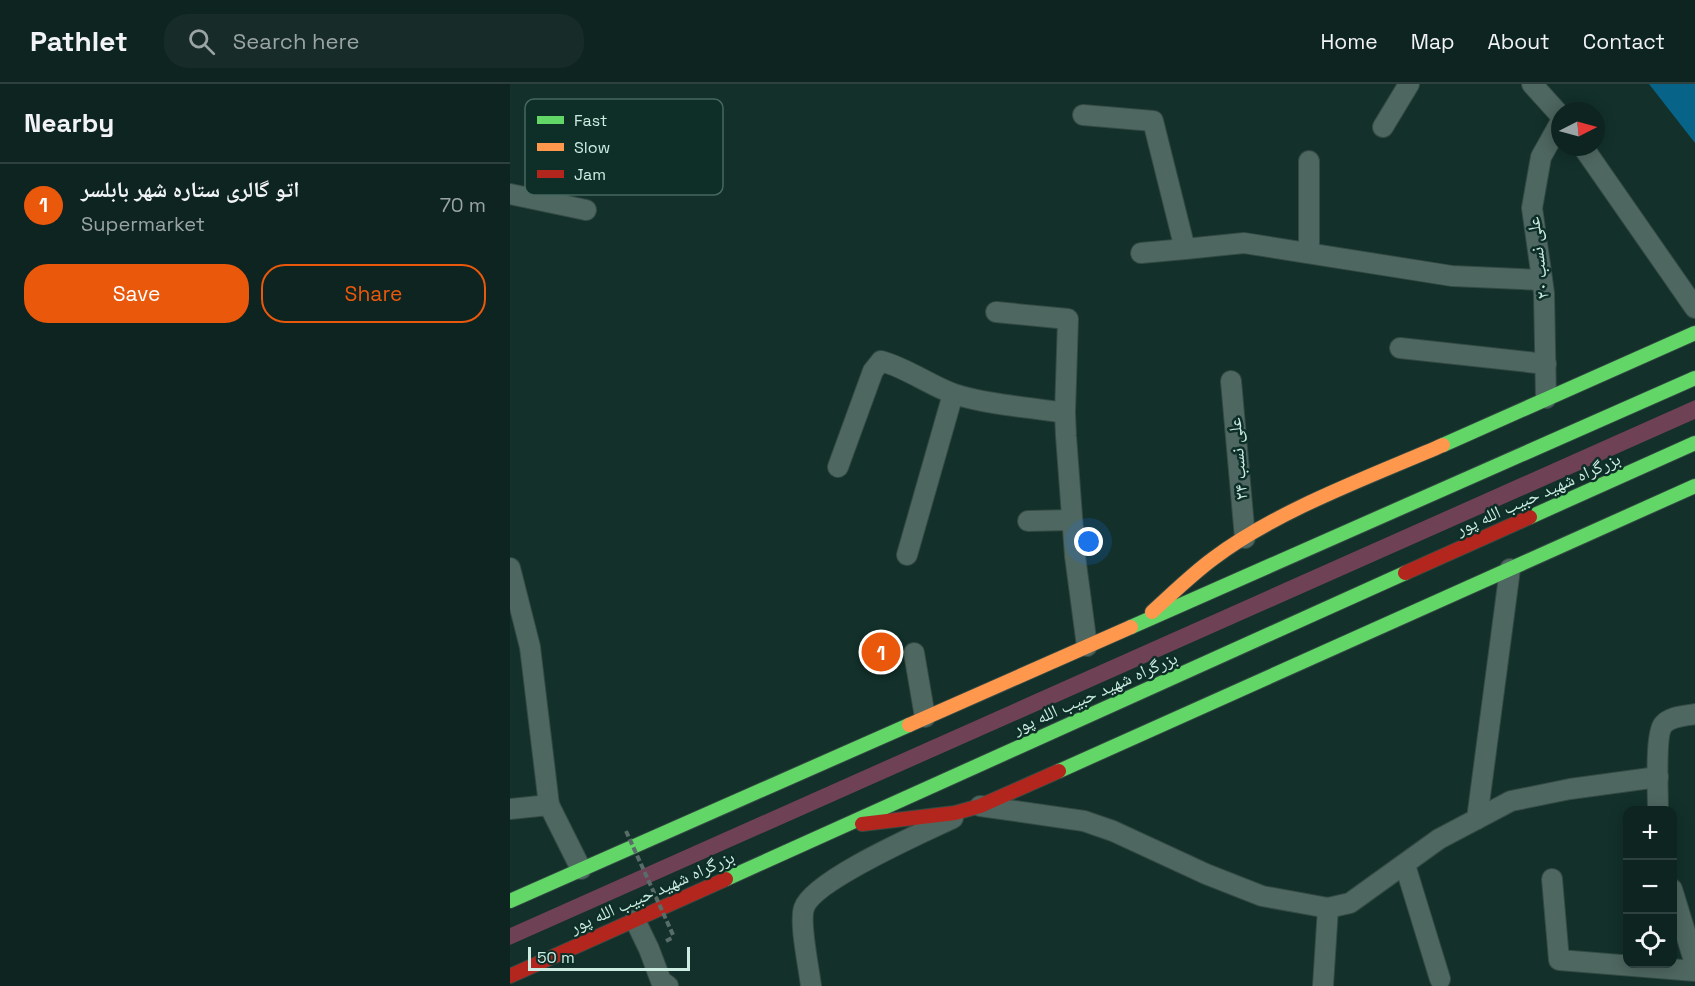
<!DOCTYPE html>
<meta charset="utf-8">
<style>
:root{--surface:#0e2420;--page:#172c29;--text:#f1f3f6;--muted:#9ba4a5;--line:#2e413e;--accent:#ea580c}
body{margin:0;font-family:"Space Grotesk","Noto Naskh Arabic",sans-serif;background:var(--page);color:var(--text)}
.controls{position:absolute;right:18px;bottom:18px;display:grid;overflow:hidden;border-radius:12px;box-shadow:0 3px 15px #0003}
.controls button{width:54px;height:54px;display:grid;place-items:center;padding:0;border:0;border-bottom:2px solid var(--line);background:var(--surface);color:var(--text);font:30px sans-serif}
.compass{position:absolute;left:1041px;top:18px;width:54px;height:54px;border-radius:50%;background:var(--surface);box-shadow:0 3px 15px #0003;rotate:84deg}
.scale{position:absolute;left:18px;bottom:15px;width:162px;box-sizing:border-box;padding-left:6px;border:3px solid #cdede2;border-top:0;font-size:16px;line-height:21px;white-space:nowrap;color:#cdede2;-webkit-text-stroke:4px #0d2f27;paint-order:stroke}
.you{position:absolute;left:579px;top:458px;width:21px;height:21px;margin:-15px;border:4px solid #fff;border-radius:50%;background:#1a73e8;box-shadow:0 0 0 9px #1a73e833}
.badge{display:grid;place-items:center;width:39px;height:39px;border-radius:50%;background:var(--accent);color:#fff;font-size:20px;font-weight:700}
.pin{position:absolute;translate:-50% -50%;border:3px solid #fff;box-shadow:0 2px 6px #0006}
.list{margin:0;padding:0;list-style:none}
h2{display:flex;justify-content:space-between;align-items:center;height:78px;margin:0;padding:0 24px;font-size:26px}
h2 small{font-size:20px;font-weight:400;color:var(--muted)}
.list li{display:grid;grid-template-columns:39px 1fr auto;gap:18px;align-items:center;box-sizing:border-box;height:84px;padding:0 24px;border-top:2px solid var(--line)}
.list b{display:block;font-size:22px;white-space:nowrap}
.list p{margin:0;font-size:20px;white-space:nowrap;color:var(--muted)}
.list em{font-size:20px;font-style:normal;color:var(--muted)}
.actions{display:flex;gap:12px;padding:18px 24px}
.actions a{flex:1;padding:14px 0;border:2px solid var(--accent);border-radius:24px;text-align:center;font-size:21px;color:var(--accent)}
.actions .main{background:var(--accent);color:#fff}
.icon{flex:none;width:33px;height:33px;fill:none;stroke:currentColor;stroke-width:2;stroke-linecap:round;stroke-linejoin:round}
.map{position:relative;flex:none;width:1185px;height:902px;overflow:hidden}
header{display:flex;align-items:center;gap:36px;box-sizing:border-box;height:84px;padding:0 30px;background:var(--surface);border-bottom:2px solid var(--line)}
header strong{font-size:28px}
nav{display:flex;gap:33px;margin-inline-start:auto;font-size:21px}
.search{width:420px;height:54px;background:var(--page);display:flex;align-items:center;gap:15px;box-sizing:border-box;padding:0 21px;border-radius:24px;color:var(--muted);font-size:22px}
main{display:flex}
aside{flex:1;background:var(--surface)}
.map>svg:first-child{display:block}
.green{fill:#6f4155}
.water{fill:#076488}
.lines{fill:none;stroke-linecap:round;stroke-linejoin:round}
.street-casing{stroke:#344b44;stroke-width:22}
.fast-casing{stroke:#344b44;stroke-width:16}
.slow-casing{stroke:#344b44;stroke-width:16}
.jam-casing{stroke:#344b44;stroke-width:16}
.path{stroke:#596d68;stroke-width:4;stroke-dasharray:6 3;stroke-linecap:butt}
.street{stroke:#4f6761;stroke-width:20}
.fast{stroke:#63d668;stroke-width:14}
.slow{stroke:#ff974d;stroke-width:14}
.jam{stroke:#b3261e;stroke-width:14}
.path-bridge{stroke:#596d68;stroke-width:4;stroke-dasharray:6 3;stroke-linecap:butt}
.labels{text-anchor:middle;stroke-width:5;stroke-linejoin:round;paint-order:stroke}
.street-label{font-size:18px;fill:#cdede2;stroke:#0d2f27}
.key{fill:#0d2f27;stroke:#47685f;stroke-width:1.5}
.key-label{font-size:16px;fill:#cdede2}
</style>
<header>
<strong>Pathlet</strong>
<div class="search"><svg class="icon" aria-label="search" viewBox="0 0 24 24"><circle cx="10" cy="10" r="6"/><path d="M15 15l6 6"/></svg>Search here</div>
<nav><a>Home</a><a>Map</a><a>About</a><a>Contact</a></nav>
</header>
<main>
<aside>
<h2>Nearby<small></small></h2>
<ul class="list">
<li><span class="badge">1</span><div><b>اتو گالری ستاره شهر بابلسر</b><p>Supermarket</p></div><em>70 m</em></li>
</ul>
<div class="actions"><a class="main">Save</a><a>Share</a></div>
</aside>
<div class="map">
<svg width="1185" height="902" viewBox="0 0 1185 902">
<rect width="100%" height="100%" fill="#13302a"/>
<polygon class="green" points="1185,316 1185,335 0,861 0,844"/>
<polygon class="water" points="1139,0 1185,0 1185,59"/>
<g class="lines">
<defs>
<g id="street">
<polyline points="1022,0 1050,31"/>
<polyline points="573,31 643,37 675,165 734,159 942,192 1032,196"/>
<polyline points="873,43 899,0"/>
<polyline points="1073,63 1185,224"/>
<polyline points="0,110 76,126"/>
<polyline points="631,169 675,165"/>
<polyline points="799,169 799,77"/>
<polyline points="486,228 558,235 555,329 556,352 565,472 577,562"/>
<polyline points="890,264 1036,280"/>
<polyline points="721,297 735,454"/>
<polyline points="1036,314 1034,209 1022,124 1031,73 1050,39"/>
<path d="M328 383 363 287 371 277C397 284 419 301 444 310 479 321 518 323 555 329"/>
<polyline points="518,437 562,436"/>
<polyline points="397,471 443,310"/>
<polyline points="0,484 20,563 39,721"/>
<polyline points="404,569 415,633"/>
<polyline points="470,722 574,737 603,747 696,790 752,812 818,824 840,819 929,755 1001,717 1060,705 1148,693"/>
<polyline points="0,725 39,721 71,785"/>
<path d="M1148 726C1148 711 1145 651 1153 641 1160 632 1175 632 1185 630"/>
<polyline points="967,735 1000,485"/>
<polyline points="895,781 930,895"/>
<polyline points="1042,795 1049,876 1185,887"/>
<polyline points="1162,805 1185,880"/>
<polyline points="125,836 139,865 151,897 158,902"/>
<path d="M301 902C299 884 289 839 294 824 303 796 414 748 443 734"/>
<polyline points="813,902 818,824"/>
</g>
<g id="fast">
<polyline points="933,361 1185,249"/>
<polyline points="1020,433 1185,359"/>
<polyline points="621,543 1185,294"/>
<polyline points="549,687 1185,402"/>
<polyline points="216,795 895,489"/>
<polyline points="0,817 399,641"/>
</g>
<g id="slow">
<path d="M642 528C662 510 682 490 704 474 768 426 859 393 933 361"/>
<polyline points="399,641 621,543"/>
</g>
<g id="jam">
<polyline points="895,489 1020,433"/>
<polyline points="352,740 445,729 470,722 549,687"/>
<polyline points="0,892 216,795"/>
</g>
</defs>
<use href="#street" class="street-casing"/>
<use href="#fast" class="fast-casing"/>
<use href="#slow" class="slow-casing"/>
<use href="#jam" class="jam-casing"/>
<polyline class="path" points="156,857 164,853"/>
<use href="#street" class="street"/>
<use href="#fast" class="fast"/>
<use href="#slow" class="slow"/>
<use href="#jam" class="jam"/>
<polyline class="path-bridge" points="116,747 164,853"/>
</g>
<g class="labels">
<g class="street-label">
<text transform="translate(1028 174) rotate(-97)" y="6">علی نسب ۲۰</text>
<text transform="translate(728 375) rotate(-95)" y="6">علی نسب ۲۴</text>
<text transform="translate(1028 410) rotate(-24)" y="6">بزرگراه شهید حبیب الله پور</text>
<text transform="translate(585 609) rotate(-24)" y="6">بزرگراه شهید حبیب الله پور</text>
<text transform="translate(142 808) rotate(-24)" y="6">بزرگراه شهید حبیب الله پور</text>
</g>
</g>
<rect x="15" y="15" width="198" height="96" rx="9" class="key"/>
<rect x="27" y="32" width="27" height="8" fill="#63d668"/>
<rect x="27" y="59" width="27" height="8" fill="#ff974d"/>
<rect x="27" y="86" width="27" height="8" fill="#b3261e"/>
<g class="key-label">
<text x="64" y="42">Fast</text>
<text x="64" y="69">Slow</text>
<text x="64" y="96">Jam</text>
</g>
</svg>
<div class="controls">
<button>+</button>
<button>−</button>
<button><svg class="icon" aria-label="locate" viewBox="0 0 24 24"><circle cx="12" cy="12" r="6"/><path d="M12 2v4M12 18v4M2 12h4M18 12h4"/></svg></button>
</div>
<svg class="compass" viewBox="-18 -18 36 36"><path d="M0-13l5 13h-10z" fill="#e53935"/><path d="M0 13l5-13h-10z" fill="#9ba4a5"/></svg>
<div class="scale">50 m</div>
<div class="you"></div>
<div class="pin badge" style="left:371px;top:568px">1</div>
</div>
</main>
